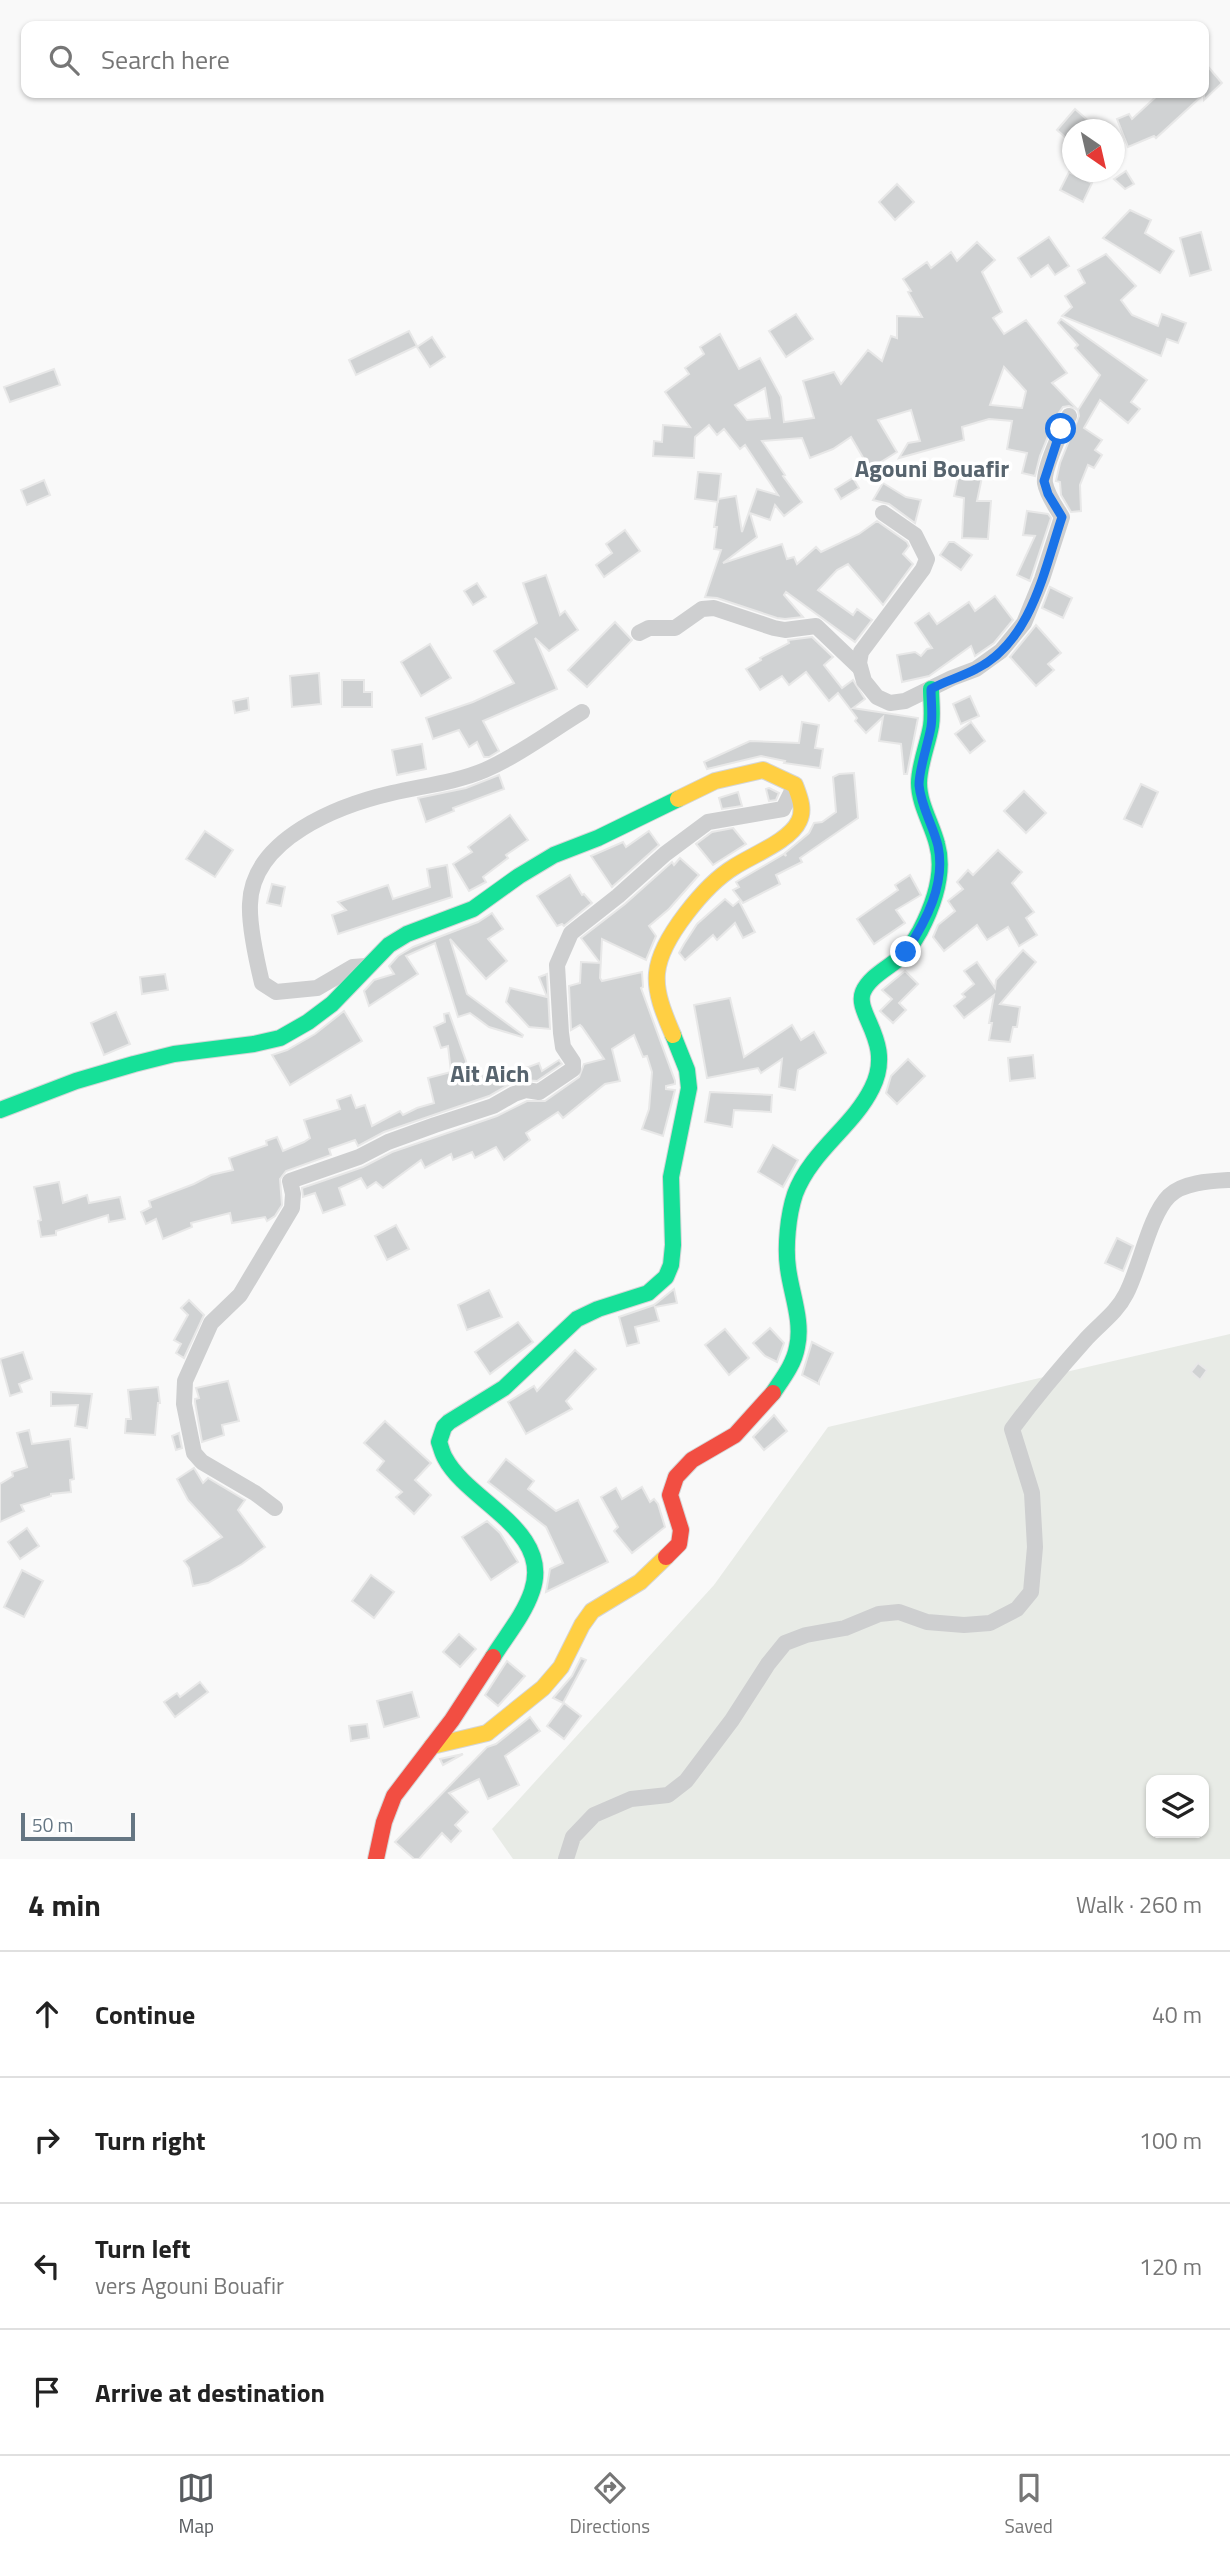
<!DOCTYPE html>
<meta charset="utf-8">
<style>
:root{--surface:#fff;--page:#f2f2f2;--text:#222;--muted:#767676;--line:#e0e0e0;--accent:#585c60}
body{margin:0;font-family:"Titillium Web",sans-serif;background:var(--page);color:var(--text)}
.controls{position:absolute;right:21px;bottom:21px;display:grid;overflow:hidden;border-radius:14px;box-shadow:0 2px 5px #0004}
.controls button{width:63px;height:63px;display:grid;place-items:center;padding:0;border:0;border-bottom:2px solid var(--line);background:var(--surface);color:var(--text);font:35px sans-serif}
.compass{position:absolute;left:1062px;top:119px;width:63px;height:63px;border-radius:50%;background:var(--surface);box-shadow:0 2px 5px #0004;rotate:146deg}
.scale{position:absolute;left:21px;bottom:18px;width:114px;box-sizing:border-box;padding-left:7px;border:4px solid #657683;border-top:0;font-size:19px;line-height:24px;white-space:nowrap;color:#657683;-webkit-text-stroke:5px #fff;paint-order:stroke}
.stop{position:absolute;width:21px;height:21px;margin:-16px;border:5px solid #1a73e8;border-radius:50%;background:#fff}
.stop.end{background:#1a73e8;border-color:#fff;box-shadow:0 2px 7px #0008}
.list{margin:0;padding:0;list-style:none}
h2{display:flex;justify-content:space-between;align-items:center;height:91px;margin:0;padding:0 28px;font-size:30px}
h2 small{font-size:23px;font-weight:400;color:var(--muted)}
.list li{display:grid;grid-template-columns:46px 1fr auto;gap:21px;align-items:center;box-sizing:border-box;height:126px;padding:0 28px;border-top:2px solid var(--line)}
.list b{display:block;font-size:26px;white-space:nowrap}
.list p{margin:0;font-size:23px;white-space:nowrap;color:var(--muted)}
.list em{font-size:23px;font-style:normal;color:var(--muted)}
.icon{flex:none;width:38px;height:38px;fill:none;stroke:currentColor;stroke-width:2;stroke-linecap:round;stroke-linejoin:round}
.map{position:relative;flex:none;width:1230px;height:1859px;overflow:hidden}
.search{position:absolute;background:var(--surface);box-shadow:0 2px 5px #0004;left:21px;right:21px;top:21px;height:77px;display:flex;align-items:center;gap:18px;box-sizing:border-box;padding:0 24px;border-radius:14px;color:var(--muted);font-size:26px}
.sheet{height:595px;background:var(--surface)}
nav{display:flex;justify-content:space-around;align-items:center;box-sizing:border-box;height:98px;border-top:2px solid var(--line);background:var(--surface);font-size:19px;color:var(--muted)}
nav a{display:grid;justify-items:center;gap:4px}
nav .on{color:var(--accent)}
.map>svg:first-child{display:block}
.green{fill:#e8ebe6;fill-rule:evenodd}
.building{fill:#d0d2d3;stroke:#e8e8e8;stroke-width:2;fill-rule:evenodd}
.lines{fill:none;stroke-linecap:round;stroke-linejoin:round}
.fast-casing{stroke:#d5d6d7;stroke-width:18}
.slow-casing{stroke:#d5d6d7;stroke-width:18}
.jam-casing{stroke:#d5d6d7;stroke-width:18}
.street{stroke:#cecfd0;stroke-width:16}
.fast{stroke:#16e098;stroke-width:16}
.slow{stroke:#ffcf43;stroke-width:16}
.jam{stroke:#f24e42;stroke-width:16}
.route{stroke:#1a73e8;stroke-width:9}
.labels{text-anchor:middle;stroke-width:7;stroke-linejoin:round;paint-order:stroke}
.quarter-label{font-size:24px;font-weight:bold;fill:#57646e;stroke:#fff}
</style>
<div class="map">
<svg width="1230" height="1859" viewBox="0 0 1230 1859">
<rect width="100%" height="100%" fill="#f9f9f9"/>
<path class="green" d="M1230 1334V1859H513L492 1829 714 1585 828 1427ZM1151 1780H1204V1833H1151Z"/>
<g class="building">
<polygon points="1204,62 1222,83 1204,100 1204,94 1156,138 1154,136 1128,147 1117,119 1129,114 1132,119 1160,93 1204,93"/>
<polygon points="1075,109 1099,130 1073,130 1073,144 1057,130"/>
<polygon points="1126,171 1134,184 1125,189 1114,179"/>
<polygon points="1069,172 1092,183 1083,202 1060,190"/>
<polygon points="897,184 914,202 895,220 879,202"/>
<polygon points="1130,210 1151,220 1145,233 1174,251 1160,273 1103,238"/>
<polygon points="1201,232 1211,270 1190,276 1180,238"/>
<polygon points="1049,237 1069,266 1055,275 1048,265 1031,277 1018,258"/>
<path d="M977 242 995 260 982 272 1002 312 993 318 1004 334 1026 320 1067 373 1052 383 1078 410 1100 375 1075 348 1078 345 1058 323 1061 319 1147 380 1131 402 1140 409 1128 423 1100 400 1084 428 1102 440 1095 450 1102 455 1094 468 1088 465 1080 485 1081 511 1071 512 1061 495 1060 482 1056 481 1060 463 1079 416 1078 410 1069 406 1063 407 1056 417 1040 456 1035 476 1022 473 1027 453 1007 449 1012 421 989 419 962 427 964 440 899 458 908 443 920 441 911 410 878 420 897 452 876 465 868 466 851 437 833 449 810 458 802 438 762 441 785 475 783 476 802 502 784 516 775 505 770 520 750 513 757 537 723 563 782 544 787 559 794 557 797 564 816 547 821 552 859 534 877 521 907 542 909 546 903 554 913 564 883 605 848 564 837 570 818 590 853 615 857 609 872 620 855 642 786 592 784 595 803 617 785 619 777 618 717 598 705 597 721 550 714 549 717 527H714L718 499 736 496 742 532 757 489 778 495 745 445 740 449 724 429 717 435 709 425 695 437 694 458 653 456 654 441 662 442 663 425 690 427 665 392 689 374 685 368 704 354 700 347 720 334 739 369 760 358 781 397 784 422 814 418 803 381 834 372 841 384 868 350 882 361 891 336 897 338V316L922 317 908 292 911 291 903 279 927 262 931 268 951 252 957 261ZM1004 367 1026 391 1022 408 990 405ZM765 388 770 418 747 420 735 405Z"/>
<polygon points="1106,254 1136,286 1121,300 1132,315 1158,326 1162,314 1186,323 1178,343 1167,339 1161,356 1062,316 1072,307 1065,296 1085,283 1078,270"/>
<polygon points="796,314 813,339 786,357 769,331"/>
<polygon points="409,331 417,346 356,375 349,360"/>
<polygon points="432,337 445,357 430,367 417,347"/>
<polygon points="54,369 60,385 10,402 4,387"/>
<polygon points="698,472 721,474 718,502 695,499"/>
<polygon points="959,472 982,477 977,501 991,501 988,539 962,538 964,498 954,496"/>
<polygon points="853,478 859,488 841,499 835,489"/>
<polygon points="44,480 50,495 27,505 21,490"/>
<polygon points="883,483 906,497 921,500 915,523 889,504 873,500"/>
<polygon points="1027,511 1048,514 1051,518 1030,581 1017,575 1035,536 1023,535"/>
<polygon points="625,530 640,551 604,577 596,565 612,553 606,544"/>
<polygon points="949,542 954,542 972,555 961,570 940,555"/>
<polygon points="546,575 560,615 565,611 578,630 549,651 535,638 557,689 483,721 499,751 489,757 484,757 477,742 469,747 459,730 433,739 426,718 473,702 514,683 494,651 537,623 523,583"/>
<polygon points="477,583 486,597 473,605 464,591"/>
<polygon points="1050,587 1072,598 1063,618 1042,608"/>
<polygon points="995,596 1013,620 994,643 975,656 971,646 929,676 902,682 897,655 915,652 921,656 927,649 932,648 915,623 929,613 937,624 969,602 975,611"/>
<polygon points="615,622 632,640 587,687 568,670"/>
<polygon points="1036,625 1061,653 1048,664 1054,670 1036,686 1010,657"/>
<polygon points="812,637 833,657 824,665 842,688 853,680 865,699 853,708 918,718 907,774 904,774 901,744 879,741 883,717 866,733 855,721 857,718 838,693 829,701 806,672 789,685 782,676 760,690 746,669 761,660 760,658 789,643 788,640"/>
<polygon points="430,644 451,678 421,696 401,662"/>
<polygon points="319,673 321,704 292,707 290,676"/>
<polygon points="342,680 364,680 364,692 372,692 372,707 342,707"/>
<polygon points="970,696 979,716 961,724 953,704"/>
<polygon points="248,698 249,710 235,713 233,701"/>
<polygon points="802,722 819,725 815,748 823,749 820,768 784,763 785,761 761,756 707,769 704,762 750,741 799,743"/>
<polygon points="971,722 985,741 970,753 955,734"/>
<polygon points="422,744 426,769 397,775 392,750"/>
<polygon points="854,773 858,818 800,858 802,862 776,875 780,884 743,903 733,890 739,887 736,882 784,854 786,856 785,853 809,833 814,823 822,822 836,812 833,777 839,774"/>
<polygon points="499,775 504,789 453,808 454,811 426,822 418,798 466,788"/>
<polygon points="1141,784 1158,792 1142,827 1124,819"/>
<polygon points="769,788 779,793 776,800 769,801 766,789"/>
<polygon points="1024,791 1046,813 1026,833 1004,811"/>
<polygon points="738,792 742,806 722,809 719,798"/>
<polygon points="510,815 528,840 506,855 508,858 483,877 486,882 469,891 453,864 472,852 468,847"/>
<polygon points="733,828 746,844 713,865 696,844 712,832"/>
<polygon points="205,831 233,850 215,877 186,859"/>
<polygon points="649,831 659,845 612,887 591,856 623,842 626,847"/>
<polygon points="998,850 1022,872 1012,883 1034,912 1026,918 1037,935 1019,946 1008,927 987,940 977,925 944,951 933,937 938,925 955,911 948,901 963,889 957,882 968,870 973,875"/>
<polygon points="680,858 699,875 669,909 649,926 656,936 646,960 602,939 600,978 602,981 642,972 643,987 641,988 675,1081 675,1084 666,1086 666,1089 675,1090 663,1136 642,1129 649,1109 652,1072 647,1056 643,1057 634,1035 612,1049 620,1081 605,1084 563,1118 558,1112 526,1133 530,1140 504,1160 496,1147 475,1158 472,1152 453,1160 451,1154 425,1168 421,1160 383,1188 376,1182 367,1188 361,1178 339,1188 345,1205 323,1213 315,1193 303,1197 302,1188 363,1167 392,1152 497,1116 527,1101 545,1101 579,1077 584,1064 604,1059 582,1027 580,1025 571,1030 569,986 580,983 581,962 600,963 581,938 625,904 672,862 674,865"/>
<polygon points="447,865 452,897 338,934 332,915 346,910 338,902 388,885 393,899 430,887 427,869"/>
<polygon points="570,875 582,895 584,894 592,903 564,926 562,924 557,926 537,896"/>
<polygon points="910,875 921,895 896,910 905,923 874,944 857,919 898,890 895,885"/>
<polygon points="272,884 285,887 281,906 267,903"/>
<polygon points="725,899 733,906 739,901 755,932 743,938 735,923 717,940 713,935 685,960 679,953 684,944 697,924"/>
<polygon points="492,913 503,929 488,939 507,961 486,979 450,939 467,994 523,1035 522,1037 489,1027 470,1013 458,1017 435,943 406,956 418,974 369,1006 364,991 374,980 394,974 389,966 398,956 413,947 478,922"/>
<polygon points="1023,950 1036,962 1000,1004 1020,1007 1017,1027 1013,1027 1010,1042 989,1040 992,1023 989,1023 994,995 964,1018 954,1006 965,997 962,994 974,984 964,971 977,962 995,988 996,980"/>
<polygon points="905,971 918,984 899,1003 906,1010 893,1023 880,1011 892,999 882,990"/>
<polygon points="165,974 168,990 142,994 140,977"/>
<polygon points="547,974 550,1029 529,1027 506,1002 510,988 547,997 539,977"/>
<polygon points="730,998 744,1057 792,1025 801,1040 814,1032 826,1053 798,1070 795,1090 779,1087 782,1059 761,1073 758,1068 707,1078 694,1005"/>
<polygon points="344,1011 362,1041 290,1085 272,1055 287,1050 315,1034"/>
<polygon points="116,1012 130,1044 104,1055 91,1023"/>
<polygon points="449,1013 466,1061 469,1083 502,1066 507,1075 539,1063 542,1071 559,1060 562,1064 537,1081 523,1080 510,1084 489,1096 384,1132 358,1146 355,1140 329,1149 331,1155 286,1171 280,1179 282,1205 275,1216 267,1221 265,1217 232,1223 230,1213 191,1223 192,1227 163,1239 156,1219 146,1224 141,1212 151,1207 149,1201 194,1184 211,1175 233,1170 229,1158 267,1145 266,1141 277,1137 283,1151 304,1142 310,1138 304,1120 340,1109 337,1100 351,1095 356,1108 365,1105 372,1126 400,1111 403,1115 417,1108 434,1103 428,1078 451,1072 448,1046 441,1048 434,1027 445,1022 444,1014"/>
<polygon points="1033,1055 1035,1078 1010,1081 1008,1058"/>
<polygon points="908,1059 925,1076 897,1104 886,1093 891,1076"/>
<polygon points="710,1092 772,1095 771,1112 734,1110 732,1127 705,1122"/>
<polygon points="773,1145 798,1160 783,1187 758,1172"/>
<polygon points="59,1182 63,1203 87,1195 89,1203 120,1197 125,1219 109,1222 108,1215 56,1231 56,1235 41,1237 38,1221 41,1220 34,1187"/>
<polygon points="396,1225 409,1249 387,1260 375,1236"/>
<polygon points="1117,1238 1133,1246 1123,1271 1105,1263"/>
<polygon points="674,1289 677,1303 655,1307 659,1321 635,1327 639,1343 627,1346 619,1317 654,1305"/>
<polygon points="489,1290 502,1317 467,1330 458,1305"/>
<polygon points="189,1300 204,1315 184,1358 176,1353 181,1344 174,1340 188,1315 181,1308"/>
<polygon points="518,1322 533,1342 490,1374 475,1352"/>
<polygon points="770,1328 784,1343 777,1362 765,1356 753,1343"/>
<polygon points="725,1329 749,1358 729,1375 705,1345"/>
<polygon points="812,1342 833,1353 819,1381 819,1384 802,1375"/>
<polygon points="575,1350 596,1369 566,1401 572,1409 526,1434 508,1402 534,1386 537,1391"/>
<polygon points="23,1352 32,1379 19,1384 22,1392 10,1396 0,1359"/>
<polygon points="1198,1363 1207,1370 1200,1380 1191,1372"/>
<polygon points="228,1381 239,1421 222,1425 224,1435 202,1442 195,1402 195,1399 199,1398 196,1388"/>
<polygon points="158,1387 160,1403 158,1403 155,1435 125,1433 126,1419 131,1419 128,1390"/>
<polygon points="51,1392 92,1394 87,1428 75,1426 78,1405 51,1406"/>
<polygon points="774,1415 787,1431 764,1450 753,1437"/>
<polygon points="385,1421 431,1463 415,1480 431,1495 414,1514 396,1497 402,1492 377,1470 384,1461 364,1443"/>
<polygon points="29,1430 32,1444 70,1439 74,1479 70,1480 71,1492 51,1494 51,1496 21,1505 24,1511 0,1522 0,1484 13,1476 12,1472 27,1467 17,1433"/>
<polygon points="179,1433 182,1448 176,1450 172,1436"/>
<polygon points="506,1459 534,1481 528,1489 556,1511 578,1500 608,1562 546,1592 550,1569 563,1563 546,1527 488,1482"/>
<polygon points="194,1468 203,1483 208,1478 245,1500 238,1510 265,1547 242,1564 208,1583 193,1586 189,1568 184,1561 222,1537 188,1500 177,1479"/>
<polygon points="642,1487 650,1502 654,1499 658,1504 665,1527 632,1553 614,1531 618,1527 601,1497 616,1488 622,1499"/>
<polygon points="487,1521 500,1533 518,1562 491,1580 462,1537"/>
<polygon points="27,1528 39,1546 20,1559 8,1542"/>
<polygon points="22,1570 43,1581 24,1617 4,1607"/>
<polygon points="371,1575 394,1592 374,1618 352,1601"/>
<polygon points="459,1634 476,1649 460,1667 443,1652"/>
<polygon points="581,1658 586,1660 563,1703 553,1698 572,1676"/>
<polygon points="507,1661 525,1676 498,1706 485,1695"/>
<polygon points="200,1682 208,1692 175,1717 164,1702 177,1693 180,1697"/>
<polygon points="412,1692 419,1717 384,1727 377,1701"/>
<polygon points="564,1703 581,1716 564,1739 547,1726"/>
<polygon points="530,1717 540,1731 505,1756 519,1785 488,1799 479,1779 449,1793 468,1812 455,1825 461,1831 451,1842 442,1833 419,1859 414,1859 395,1842 487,1747 496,1744"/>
<polygon points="367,1724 369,1738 351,1741 349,1726"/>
<polygon points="463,1754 443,1765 440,1759"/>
</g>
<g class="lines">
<defs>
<g id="fast">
<polyline points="0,1110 76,1081 134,1064 174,1054 254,1044 280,1038 308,1022 332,1004 389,945 407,934 473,909 519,876 554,855 598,838 678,799"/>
<path d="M773 1393C783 1378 794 1364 797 1347 803 1321 791 1293 788 1268 785 1247 788 1215 795 1194 811 1151 853 1127 872 1088 895 1042 854 1014 863 992 870 975 893 966 905 953 911 947 916 938 920 931 933 906 945 872 937 844 932 824 919 804 919 783 919 765 928 744 931 726 933 714 931 701 931 689"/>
<path d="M493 1657C506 1636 524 1615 532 1591 553 1530 468 1502 445 1458 442 1453 441 1447 439 1442L444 1427 449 1422 504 1388 577 1319 598 1309 648 1293 666 1277 671 1265 673 1245 671 1177 689 1088 687 1070 673 1035"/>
</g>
<g id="slow">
<path d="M673 1035C665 1016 655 994 657 973 660 939 706 884 734 867 752 855 790 841 799 821 805 809 799 796 795 785L763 770 715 781 678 799"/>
<polyline points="432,1746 487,1733 543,1688 561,1667 582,1625 592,1611 640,1582 666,1557"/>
</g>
<g id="jam">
<polyline points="666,1557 679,1544 681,1530 670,1495 676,1477 692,1460 735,1435 773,1393"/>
<polyline points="376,1859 384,1822 394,1796 452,1720 493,1657"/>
</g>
</defs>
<use href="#fast" class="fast-casing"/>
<use href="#slow" class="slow-casing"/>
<use href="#jam" class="jam-casing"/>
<g class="street">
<path d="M883 513 915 535 927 559 923 569 861 652 859 663 864 681 877 697 890 703 905 701 952 678 976 669 1001 651 1024 623 1042 579 1062 517C1056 507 1047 495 1045 483 1043 470 1062 428 1069 416"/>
<polyline points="639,633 649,628 675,628 702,609 714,608 774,628 785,630 816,626 860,668"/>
<path d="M366 966 353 967 317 988 276 992 262 983C257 962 249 925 250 904 252 838 340 805 392 793 422 786 457 782 485 770 519 755 551 731 582 712"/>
<polyline points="275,1508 255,1493 202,1462 194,1453 184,1404 185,1381 211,1323 240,1295 292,1208 293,1194 290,1181 359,1157 388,1142 435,1125 493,1106 514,1094 526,1090 539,1092 573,1069 573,1062 563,1047 561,1033 557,965 571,933 618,896 665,854 708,822 783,809 795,785"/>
<path d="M566 1859 573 1837 594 1815 631 1799 668 1795 686 1781 732 1720 768 1664 785 1643 806 1635 845 1628 879 1614 899 1612 927 1622 964 1625 990 1623 1017 1609 1031 1592 1035 1547 1032 1493 1012 1429C1035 1398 1061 1367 1087 1338 1101 1323 1117 1312 1126 1294 1140 1268 1149 1216 1169 1196 1183 1182 1211 1181 1230 1180"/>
</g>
<use href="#fast" class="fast"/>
<use href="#slow" class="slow"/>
<use href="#jam" class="jam"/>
</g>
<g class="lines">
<path class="route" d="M906 952C926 921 946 884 938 846 933 825 921 807 919 785 919 769 928 744 931 727 933 715 931 702 931 689 945 681 961 677 976 669 1031 642 1044 571 1062 517L1048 494 1044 481 1061 429"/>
</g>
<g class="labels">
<g class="quarter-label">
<text x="932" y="477">Agouni Bouafir</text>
<text x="490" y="1082">Ait Aich</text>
</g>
</g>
</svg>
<div class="controls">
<button><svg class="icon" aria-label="layers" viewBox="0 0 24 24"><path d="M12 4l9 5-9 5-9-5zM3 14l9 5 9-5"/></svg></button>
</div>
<svg class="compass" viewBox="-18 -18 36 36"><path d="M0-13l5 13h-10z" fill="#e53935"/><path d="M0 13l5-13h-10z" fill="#767676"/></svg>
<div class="scale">50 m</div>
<div class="stop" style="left:1061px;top:429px"></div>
<div class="stop end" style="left:906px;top:952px"></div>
<div class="search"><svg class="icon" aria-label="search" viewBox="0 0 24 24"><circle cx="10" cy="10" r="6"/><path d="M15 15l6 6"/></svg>Search here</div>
</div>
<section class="sheet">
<h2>4 min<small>Walk · 260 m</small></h2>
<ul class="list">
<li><svg class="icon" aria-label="ahead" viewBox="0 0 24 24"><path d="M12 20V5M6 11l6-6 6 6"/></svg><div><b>Continue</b></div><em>40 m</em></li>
<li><svg class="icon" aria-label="right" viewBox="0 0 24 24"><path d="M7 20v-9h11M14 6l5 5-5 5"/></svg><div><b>Turn right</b></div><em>100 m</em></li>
<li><svg class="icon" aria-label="left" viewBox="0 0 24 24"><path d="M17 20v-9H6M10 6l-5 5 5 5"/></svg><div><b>Turn left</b><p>vers Agouni Bouafir</p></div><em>120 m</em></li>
<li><svg class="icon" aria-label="arrive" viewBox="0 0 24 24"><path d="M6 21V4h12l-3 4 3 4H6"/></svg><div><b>Arrive at destination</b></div></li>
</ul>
</section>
<nav>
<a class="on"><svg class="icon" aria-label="map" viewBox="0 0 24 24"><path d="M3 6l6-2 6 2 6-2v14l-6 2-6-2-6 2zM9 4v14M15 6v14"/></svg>Map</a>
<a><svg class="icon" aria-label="directions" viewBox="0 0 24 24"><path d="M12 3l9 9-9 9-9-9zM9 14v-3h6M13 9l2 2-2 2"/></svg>Directions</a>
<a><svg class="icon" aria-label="saved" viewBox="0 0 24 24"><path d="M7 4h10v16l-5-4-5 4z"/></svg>Saved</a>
</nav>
